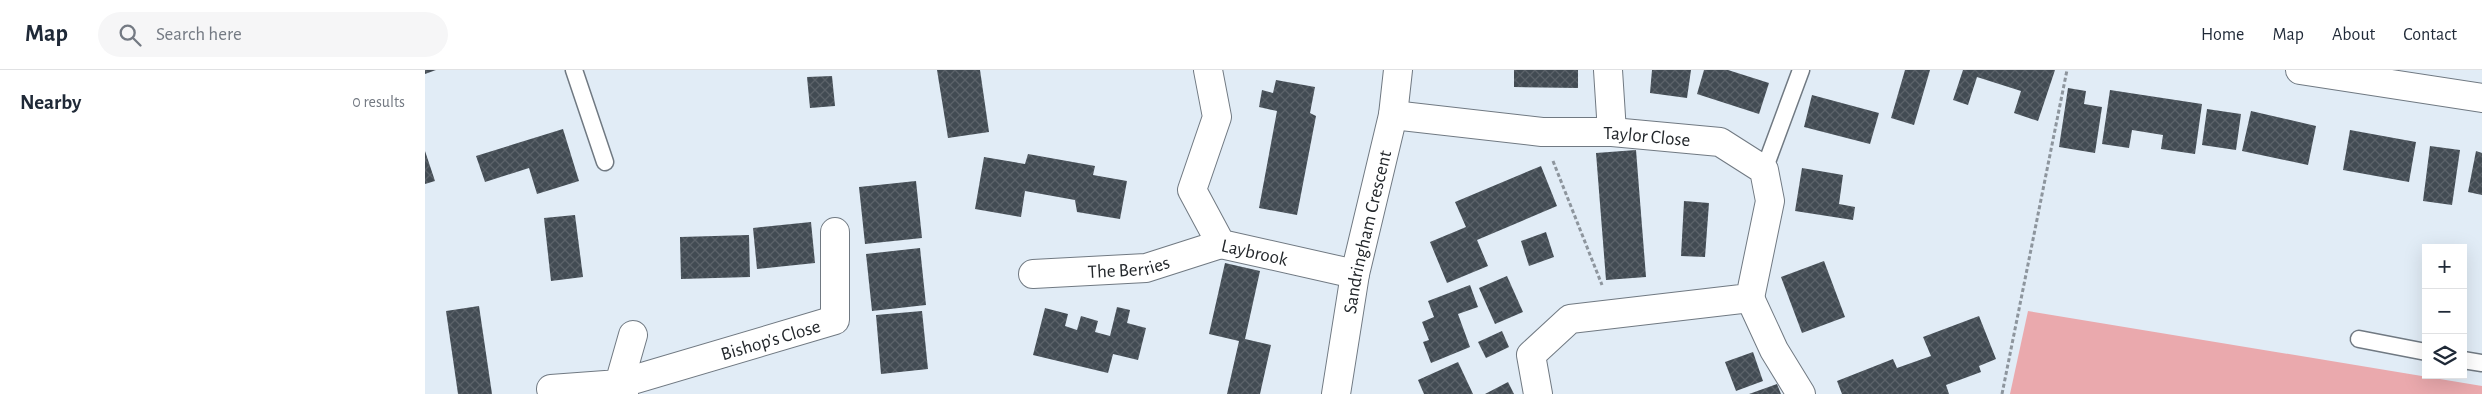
<!DOCTYPE html>
<meta charset="utf-8">
<style>
:root{--surface:#fff;--page:#f6f6f7;--text:#1f2937;--muted:#747a83;--line:#e0e1e3}
body{margin:0;font-family:"Alegreya Sans",sans-serif;background:var(--page);color:var(--text)}
.controls{position:absolute;right:15px;bottom:15px;display:grid;overflow:hidden;border-radius:0px;box-shadow:0 5px 20px #0002}
.controls button{width:45px;height:45px;display:grid;place-items:center;padding:0;border:0;border-bottom:1px solid var(--line);background:var(--surface);color:var(--text);font:25px sans-serif}
.list{margin:0;padding:0;list-style:none}
h2{display:flex;justify-content:space-between;align-items:center;height:65px;margin:0;padding:0 20px;font-size:21px}
h2 small{font-size:16px;font-weight:400;color:var(--muted)}
.icon{flex:none;width:28px;height:28px;fill:none;stroke:currentColor;stroke-width:2;stroke-linecap:round;stroke-linejoin:round}
.map{position:relative;flex:none;width:2057px;height:324px;overflow:hidden}
header{display:flex;align-items:center;gap:30px;box-sizing:border-box;height:70px;padding:0 25px;background:var(--surface);border-bottom:1px solid var(--line)}
header strong{font-size:24px}
nav{display:flex;gap:28px;margin-inline-start:auto;font-size:18px}
.search{width:350px;height:45px;background:var(--page);display:flex;align-items:center;gap:12px;box-sizing:border-box;padding:0 18px;border-radius:28px;color:var(--muted);font-size:19px}
main{display:flex}
aside{flex:1;background:var(--surface)}
.map>svg:first-child{display:block}
.green{fill:#eaa9ad}
.building{fill:url(#building-cross-hatch)}
.lines{fill:none;stroke-linecap:round;stroke-linejoin:round}
.lane-casing{stroke:#707982;stroke-width:19}
.street-casing{stroke:#707982;stroke-width:30}
.secondary-casing{stroke:#707982;stroke-width:30}
.path{stroke:#8d959d;stroke-width:3;stroke-dasharray:4 2.5;stroke-linecap:butt}
.lane{stroke:#fff;stroke-width:16}
.street{stroke:#fff;stroke-width:28}
.secondary{stroke:#fff;stroke-width:28}
.labels{text-anchor:middle;stroke-width:5;stroke-linejoin:round;paint-order:stroke}
.street-label{font-size:19px;fill:#23272b;stroke:#e1ecf6}
</style>
<header>
<strong>Map</strong>
<div class="search"><svg class="icon" aria-label="search" viewBox="0 0 24 24"><circle cx="10" cy="10" r="6"/><path d="M15 15l6 6"/></svg>Search here</div>
<nav><a>Home</a><a>Map</a><a>About</a><a>Contact</a></nav>
</header>
<main>
<aside>
<h2>Nearby<small>0 results</small></h2>
<ul class="list">
</ul>
</aside>
<div class="map">
<svg width="2057" height="324" viewBox="0 0 2057 324">
<defs>
<pattern id="building-cross-hatch" width="8" height="8" patternUnits="userSpaceOnUse" patternTransform="scale(1.25)"><rect width="8" height="8" fill="#424b53"/><path d="M0 0l8 8M0 8l8-8" fill="none" stroke="#5b6269"/></pattern>
</defs>
<rect width="100%" height="100%" fill="#e1ecf6"/>
<polygon class="green" points="1603,241 2057,316 2057,324 1585,324"/>
<g class="building">
<polygon points="0,0 11,0 0,4"/>
<polygon points="512,0 555,0 564,62 523,68"/>
<polygon points="1089,0 1153,0 1153,18 1089,17"/>
<polygon points="1227,0 1266,0 1262,28 1225,23"/>
<polygon points="1279,0 1303,0 1344,13 1334,44 1272,24"/>
<polygon points="1480,0 1505,0 1489,55 1466,48"/>
<polygon points="1538,0 1630,0 1613,51 1589,43 1596,21 1552,7 1543,35 1528,30"/>
<polygon points="407,6 410,36 385,38 382,7"/>
<polygon points="851,10 890,17 885,43 891,46 872,145 834,138 852,41 834,37 837,20 848,23"/>
<polygon points="1643,18 1661,21 1659,34 1677,37 1670,83 1634,77"/>
<polygon points="1685,20 1777,34 1770,84 1736,79 1738,65 1707,60 1704,78 1677,74"/>
<polygon points="1387,25 1454,43 1445,74 1379,57"/>
<polygon points="1782,39 1816,44 1811,80 1777,75"/>
<polygon points="1826,41 1891,56 1883,95 1817,81"/>
<polygon points="138,59 154,111 112,124 104,98 60,112 51,86"/>
<polygon points="1925,60 1991,72 1984,112 1918,100"/>
<polygon points="2005,76 2035,80 2027,135 1998,131"/>
<polygon points="1211,80 1221,207 1181,210 1171,83"/>
<polygon points="0,81 10,111 0,114"/>
<polygon points="2051,81 2057,83 2057,125 2043,122"/>
<polygon points="603,84 670,96 668,105 702,111 695,149 652,142 650,130 600,121 596,147 550,139 559,87 600,94"/>
<polygon points="1116,96 1132,136 1052,170 1063,196 1022,213 1005,172 1041,157 1030,132"/>
<polygon points="1377,98 1418,105 1414,134 1430,137 1428,150 1370,141"/>
<polygon points="491,111 497,168 440,174 434,117"/>
<polygon points="1259,131 1284,133 1280,187 1256,186"/>
<polygon points="150,145 158,207 126,211 119,148"/>
<polygon points="386,152 390,193 332,199 328,158"/>
<polygon points="1121,162 1129,187 1104,196 1096,171"/>
<polygon points="324,165 325,207 256,209 255,167"/>
<polygon points="495,178 501,235 447,241 441,184"/>
<polygon points="1399,191 1420,247 1377,263 1356,207"/>
<polygon points="800,193 835,201 820,269 846,275 835,324 802,324 814,271 784,264"/>
<polygon points="1082,206 1098,242 1070,254 1054,218"/>
<polygon points="1045,215 1053,237 1033,244 1045,277 1006,293 998,272 1004,270 997,252 1009,247 1003,231"/>
<polygon points="54,236 67,324 33,324 21,241"/>
<polygon points="692,237 705,240 702,253 721,258 713,290 688,284 683,303 608,285 620,238 643,244 640,256 652,260 656,246 673,251 670,262 685,266"/>
<polygon points="497,241 503,299 456,304 451,245"/>
<polygon points="1554,246 1571,289 1554,296 1556,302 1521,315 1524,324 1417,324 1412,311 1468,289 1472,298 1506,286 1498,267"/>
<polygon points="1077,261 1084,277 1061,288 1053,272"/>
<polygon points="1328,282 1338,311 1311,321 1300,292"/>
<polygon points="1033,292 1048,324 999,324 993,310"/>
<polygon points="1083,312 1089,324 1060,324"/>
<polygon points="1352,314 1356,324 1324,324"/>
</g>
<g class="lines">
<defs>
<g id="lane">
<polyline points="149,0 180,92"/>
<polyline points="1339,100 1376,0"/>
<polyline points="1934,269 2001,282"/>
<polyline points="2038,290 2057,293"/>
</g>
<g id="street">
<path id="s1" d="M783 0 792 47 767 120 796 174 930 204"/>
<polyline points="1183,0 1187,62"/>
<polyline points="1875,0 2057,28"/>
<path id="s2" d="M968 45 1117 62H1187L1295 72 1339 100 1345 131 1325 228 1145 249 1106 285 1113 324"/>
<path id="s3" d="M608 204 721 198 796 174"/>
<polyline points="1325,228 1349,280 1376,324"/>
<polyline points="126,319 194,314 208,265"/>
<path id="s4" d="M199 324 194 314 410 250V162"/>
</g>
<g id="secondary">
<path id="s5" d="M911 324 930 204 968 45 973 0"/>
</g>
</defs>
<use href="#lane" class="lane-casing"/>
<use href="#street" class="street-casing"/>
<use href="#secondary" class="secondary-casing"/>
<g class="path">
<polyline points="1128,91 1177,215"/>
<polyline points="1577,324 1642,0"/>
</g>
<use href="#lane" class="lane"/>
<use href="#street" class="street"/>
<use href="#secondary" class="secondary"/>
</g>
<g class="labels">
<g class="street-label">
<text dy="7" stroke="none"><textPath href="#s2" startOffset="255">Taylor Close</textPath></text>
<text dy="7" stroke="none"><textPath href="#s5" startOffset="165">Sandringham Crescent</textPath></text>
<text dy="7" stroke="none"><textPath href="#s1" startOffset="221">Laybrook</textPath></text>
<text dy="7" stroke="none"><textPath href="#s3" startOffset="96">The Berries</textPath></text>
<text dy="7" stroke="none"><textPath href="#s4" startOffset="169">Bishop's Close</textPath></text>
</g>
</g>
</svg>
<div class="controls">
<button>+</button>
<button>−</button>
<button><svg class="icon" aria-label="layers" viewBox="0 0 24 24"><path d="M12 4l9 5-9 5-9-5zM3 14l9 5 9-5"/></svg></button>
</div>
</div>
</main>
